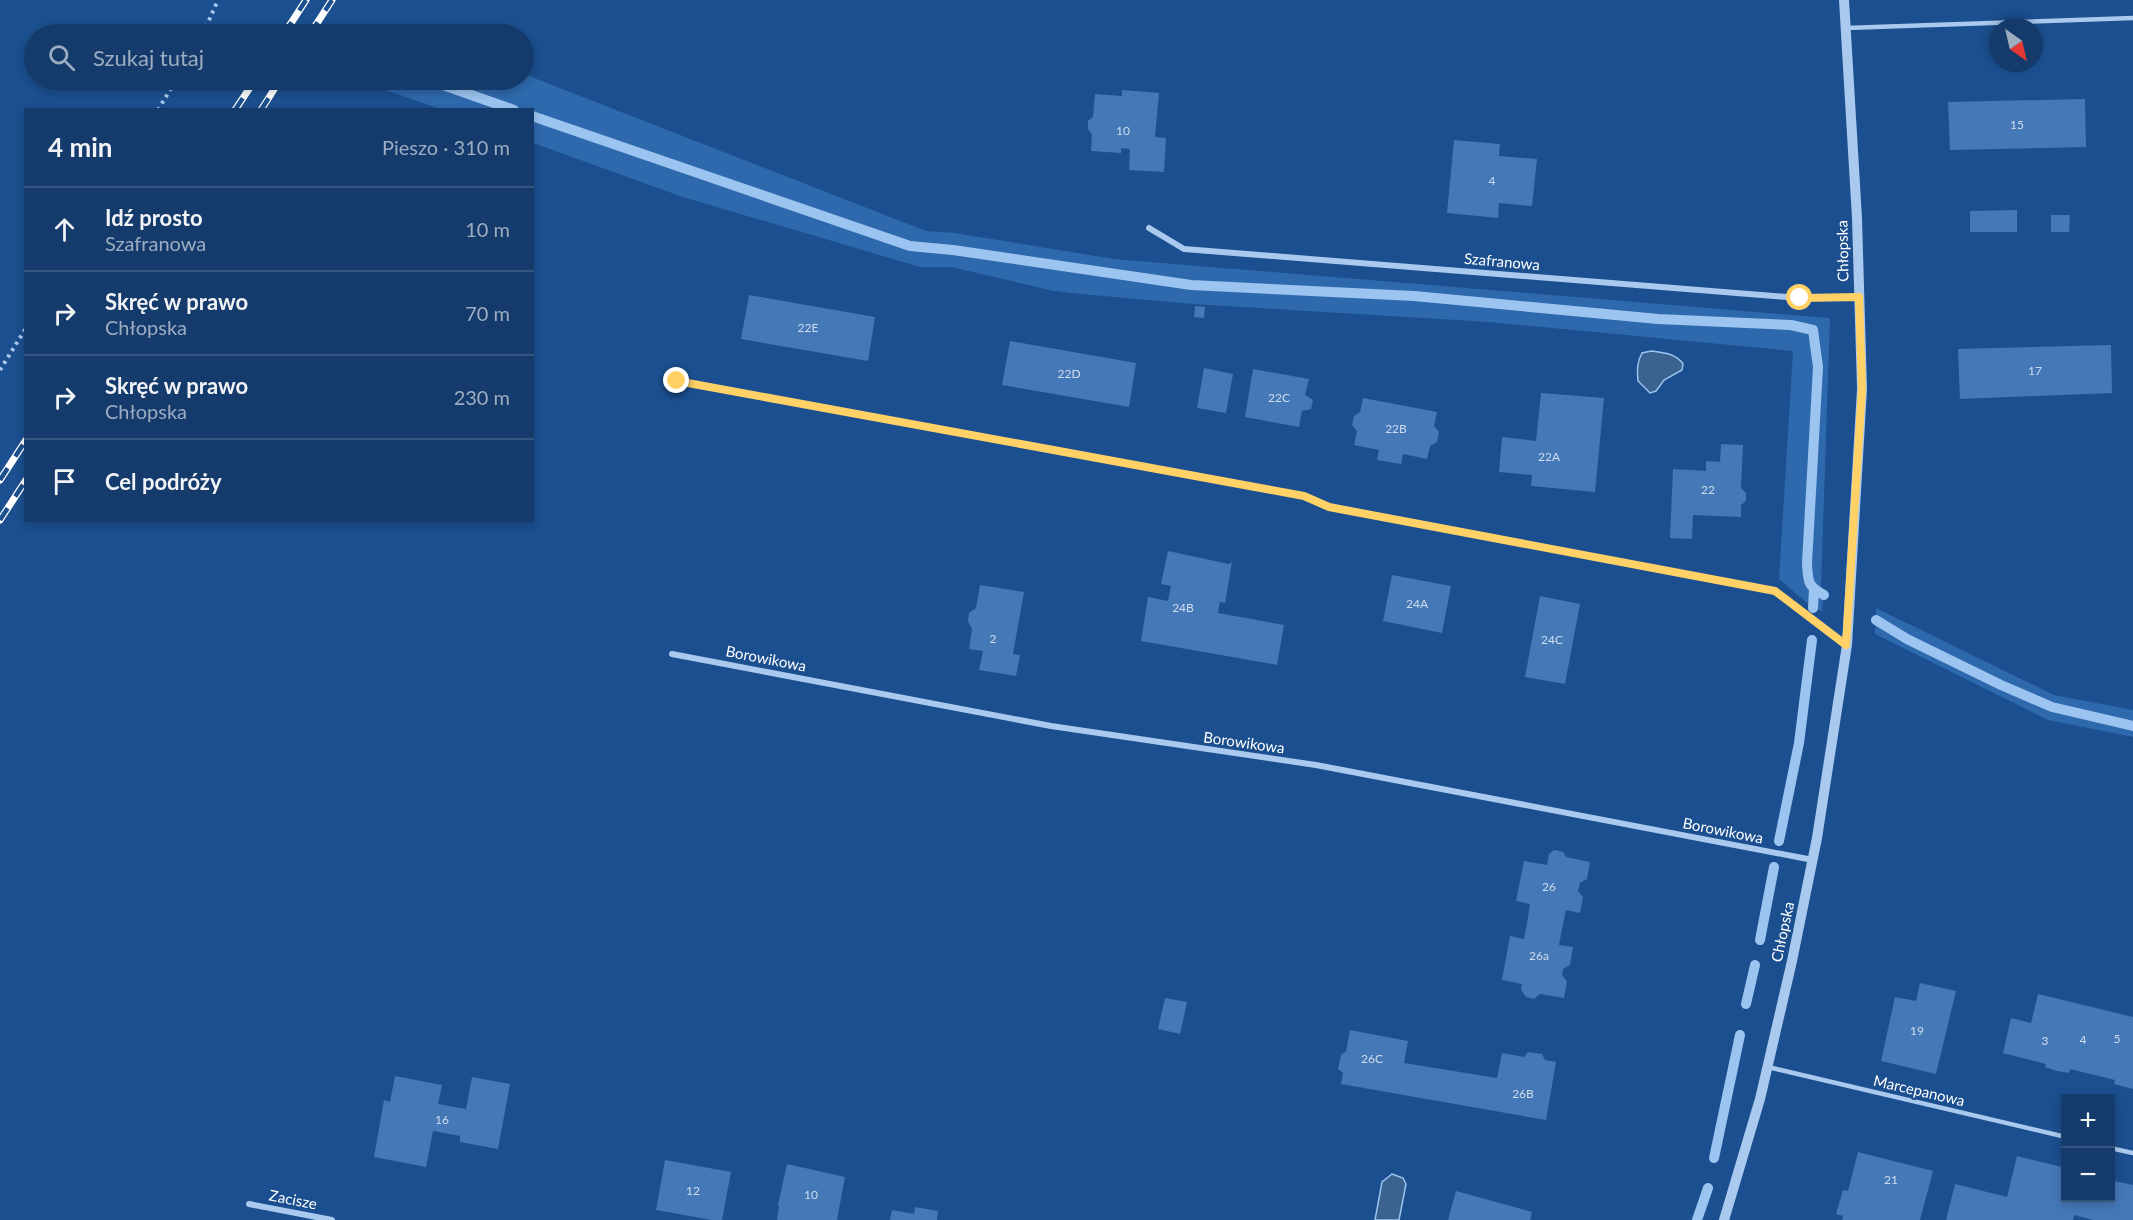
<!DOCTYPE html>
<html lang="pl">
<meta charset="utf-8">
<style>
:root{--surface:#143b6b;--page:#1d4271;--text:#f1f3f6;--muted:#9dadc1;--line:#33557e}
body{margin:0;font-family:Lato,sans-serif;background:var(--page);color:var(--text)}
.controls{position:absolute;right:18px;bottom:18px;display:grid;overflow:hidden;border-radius:0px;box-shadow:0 3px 9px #0003}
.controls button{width:54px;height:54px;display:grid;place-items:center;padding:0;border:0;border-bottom:2px solid var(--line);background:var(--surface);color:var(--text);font:30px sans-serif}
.compass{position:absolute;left:1989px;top:18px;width:54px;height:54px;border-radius:50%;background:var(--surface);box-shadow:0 3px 9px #0003;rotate:146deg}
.stop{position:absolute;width:18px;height:18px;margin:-14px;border:4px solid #ffd166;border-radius:50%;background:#fff}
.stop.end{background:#ffd166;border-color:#fff;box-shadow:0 2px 6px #0008}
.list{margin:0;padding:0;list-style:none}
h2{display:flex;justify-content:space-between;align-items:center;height:78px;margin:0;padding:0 24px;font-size:26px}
h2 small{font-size:20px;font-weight:400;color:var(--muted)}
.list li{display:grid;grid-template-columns:39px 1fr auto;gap:18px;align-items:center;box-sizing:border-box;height:84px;padding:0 24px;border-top:2px solid var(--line)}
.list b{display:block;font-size:22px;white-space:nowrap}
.list p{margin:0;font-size:20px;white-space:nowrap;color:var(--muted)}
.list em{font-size:20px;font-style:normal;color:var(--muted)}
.icon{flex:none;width:33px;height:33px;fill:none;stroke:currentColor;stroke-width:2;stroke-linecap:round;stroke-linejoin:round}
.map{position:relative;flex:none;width:2133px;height:1220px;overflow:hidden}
.search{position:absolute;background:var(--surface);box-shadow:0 3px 9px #0003;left:24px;top:24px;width:510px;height:66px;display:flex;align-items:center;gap:15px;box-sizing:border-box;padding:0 21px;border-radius:33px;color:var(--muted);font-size:22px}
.panel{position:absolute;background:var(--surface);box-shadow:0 3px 9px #0003;left:24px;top:108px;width:510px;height:414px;border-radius:0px}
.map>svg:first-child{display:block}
.green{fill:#2e69ad}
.water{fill:#3c6290;stroke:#9cc4f0;stroke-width:1.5}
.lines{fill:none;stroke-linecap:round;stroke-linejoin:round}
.stream{stroke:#9cc4f0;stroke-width:10}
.building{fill:#4478b7}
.path{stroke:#a9c9ee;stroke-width:4;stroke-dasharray:3 4.5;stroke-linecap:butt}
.service{stroke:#a9c9ee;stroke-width:4.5}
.minor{stroke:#a9c9ee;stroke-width:6}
.tertiary{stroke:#a9c9ee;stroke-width:10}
.rail-casing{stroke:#fff;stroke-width:7}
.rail{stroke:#1b4f8f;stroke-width:4.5;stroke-dasharray:14;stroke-linecap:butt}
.route{stroke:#ffd166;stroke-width:8}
.labels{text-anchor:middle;stroke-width:4.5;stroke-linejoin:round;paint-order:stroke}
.number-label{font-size:12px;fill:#d0dded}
.street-label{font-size:15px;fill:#fff;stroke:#1b4f8f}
</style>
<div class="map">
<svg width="2133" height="1220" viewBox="0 0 2133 1220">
<rect width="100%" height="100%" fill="#1b4f8f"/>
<g class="green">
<polygon points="337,26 411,31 421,34 332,34"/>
<polygon points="524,74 926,231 955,233 1114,259 1830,318 1821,587 1824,595 1822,611 1813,608 1779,579 1793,351 1489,322 1193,304 1081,294 1054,291 951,267 920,267 683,197 533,143 532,110 440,109 357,80 524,80"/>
<polygon points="1876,608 2054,695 2133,710 2133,737 2048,720 1875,634"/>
</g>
<g class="water">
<path d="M1651 351C1663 353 1676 353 1683 364L1682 370 1664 380 1656 391 1650 393 1638 381C1637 370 1637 362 1642 353Z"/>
<polygon points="1392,1174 1403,1178 1406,1184 1399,1220 1375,1220 1382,1182"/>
</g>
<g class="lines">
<g class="stream">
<polyline points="429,80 514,110"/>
<path d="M532 116 910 246 953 250 1191 285 1414 296 1658 319 1791 325 1813 330 1818 367 1807 563C1808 581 1807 586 1824 595"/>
<polyline points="1813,608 1814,590"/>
<polyline points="1876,620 1907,639 2001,685 2052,707 2133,726"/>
<polyline points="1779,841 1799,743 1812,640"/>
<polyline points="1760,940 1774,867"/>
<polyline points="1746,1004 1755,965"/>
<polyline points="1714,1158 1740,1035"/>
<polyline points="1697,1220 1708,1188"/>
</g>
</g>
<g class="building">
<polygon points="1122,90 1159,93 1155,137 1166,138 1164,172 1129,170 1130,149 1121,148 1121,153 1091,151 1092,134 1088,129 1088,121 1093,117 1095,94 1122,96"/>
<polygon points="2085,99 2086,147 1950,150 1948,102"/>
<polygon points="1454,140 1500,144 1499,156 1537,159 1532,206 1499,203 1498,218 1447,213"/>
<polygon points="2017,210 2017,232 1970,232 1970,211"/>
<polygon points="2051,215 2070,215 2069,232 2051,232"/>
<polygon points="749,295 875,317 868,361 741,339"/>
<polygon points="1195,306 1205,307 1204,318 1194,317"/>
<polygon points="1010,341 1136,363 1129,407 1002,385"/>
<polygon points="2111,345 2112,393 1960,399 1958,349"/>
<polygon points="1204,368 1233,374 1226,413 1197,408"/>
<polygon points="1253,369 1309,379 1305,395 1313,400 1311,409 1302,411 1299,427 1245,417"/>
<polygon points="1541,393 1604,398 1595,492 1531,486 1532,475 1499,472 1502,437 1536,441"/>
<polygon points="1363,398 1437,412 1434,426 1439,432 1437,442 1430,446 1427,459 1403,454 1401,464 1377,460 1379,450 1354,445 1357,431 1352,425 1354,416 1360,412"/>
<polygon points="1721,444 1743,445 1741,488 1746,493 1746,501 1741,505 1741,517 1693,515 1692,539 1670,538 1673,469 1706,471 1706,461 1720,462"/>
<polygon points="1168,551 1229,564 1232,562 1225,603 1220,602 1218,613 1284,625 1277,665 1141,641 1148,597 1168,601 1171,586 1161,584"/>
<polygon points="1392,575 1451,586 1442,633 1383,621"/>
<polygon points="980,585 1024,592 1013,654 1020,655 1016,676 979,670 983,651 969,649 972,629 968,621 969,613 976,608"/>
<polygon points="1540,596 1580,604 1565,684 1525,677"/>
<polygon points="1554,850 1563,852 1566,857 1590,862 1587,879 1580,883 1578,891 1583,897 1580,913 1566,910 1562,929 1559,945 1573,947 1570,965 1563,969 1562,975 1567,981 1564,998 1540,994 1534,999 1526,997 1521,990 1522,984 1502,980 1510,936 1524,939 1527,923 1530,904 1516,901 1524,861 1547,865 1549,854"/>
<polygon points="1920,983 1956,991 1936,1074 1881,1061 1895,997 1916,1001"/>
<polygon points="2038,994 2133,1017 2133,1089 2114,1084 2115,1080 2070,1069 2069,1073 2057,1071 2045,1067 2046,1064 2003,1053 2011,1018 2031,1023"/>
<polygon points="1165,998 1187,1002 1180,1034 1158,1029"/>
<polygon points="1350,1030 1408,1041 1404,1063 1497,1078 1502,1053 1524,1057 1528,1052 1542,1054 1545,1060 1556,1062 1546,1120 1341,1084 1343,1073 1338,1069 1341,1055 1346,1051"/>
<polygon points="395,1076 442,1085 438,1104 466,1109 472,1077 510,1084 498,1149 460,1142 460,1136 433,1131 426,1167 374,1157 384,1100 390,1102"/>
<polygon points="1858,1152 1933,1171 1920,1220 1842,1220 1843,1216 1836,1214 1843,1190 1848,1191"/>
<polygon points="2017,1156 2066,1168 2066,1198 2110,1198 2110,1180 2133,1185 2133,1220 2093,1220 2074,1215 2073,1220 1946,1220 1955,1184 2007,1197"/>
<polygon points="665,1160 731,1172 722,1220 712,1220 656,1210"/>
<polygon points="787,1164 845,1177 837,1220 777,1220 779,1206 778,1205"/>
<polygon points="1456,1191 1532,1212 1530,1220 1448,1220"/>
<polygon points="915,1207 938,1211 937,1220 890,1220 892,1210 914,1214"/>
</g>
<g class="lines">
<g class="path">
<polyline points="203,34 218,0"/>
<polyline points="158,110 176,80"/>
<polyline points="0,370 26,328"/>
</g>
<g class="service">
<polyline points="1846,28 2133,18"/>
<polyline points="1768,1067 2066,1137"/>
<polyline points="2110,1148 2133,1153"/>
</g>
<g class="minor">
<polyline points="1149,228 1184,249 1800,298 1859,297"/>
<polyline points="677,381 1304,496 1329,507 1775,591 1847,645"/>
<polyline points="672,654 1051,726 1316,765 1813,860"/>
<polyline points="249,1204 332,1220"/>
</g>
<polyline class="tertiary" points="1724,1220 1760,1099 1792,961 1817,838 1847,645 1862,389 1857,218 1844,0"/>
<defs>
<g id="rail">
<polyline points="284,34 306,0"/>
<polyline points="310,34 332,0"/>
<polyline points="235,110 255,80"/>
<polyline points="261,110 280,80"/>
<polyline points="0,480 26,440"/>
<polyline points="0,520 26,480"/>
</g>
</defs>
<use href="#rail" class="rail-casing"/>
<use href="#rail" class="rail"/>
</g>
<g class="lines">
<polyline class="route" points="677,381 1304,496 1329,507 1775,591 1846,645 1862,388 1859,297 1800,298"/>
</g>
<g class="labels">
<g class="number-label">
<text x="2017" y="129">15</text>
<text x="1123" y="135">10</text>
<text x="1492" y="185">4</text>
<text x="808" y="332">22E</text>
<text x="2035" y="375">17</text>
<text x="1069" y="378">22D</text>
<text x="1279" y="402">22C</text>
<text x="1396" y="433">22B</text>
<text x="1549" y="461">22A</text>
<text x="1708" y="494">22</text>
<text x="1417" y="608">24A</text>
<text x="1183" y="612">24B</text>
<text x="993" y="643">2</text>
<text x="1552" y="644">24C</text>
<text x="1549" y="891">26</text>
<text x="1539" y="960">26a</text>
<text x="1917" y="1035">19</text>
<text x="2117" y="1043">5</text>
<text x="2083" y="1044">4</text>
<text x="2045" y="1045">3</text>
<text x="1372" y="1063">26C</text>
<text x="1523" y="1098">26B</text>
<text x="442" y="1124">16</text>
<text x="1891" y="1184">21</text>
<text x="693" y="1195">12</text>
<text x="811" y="1199">10</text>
</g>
<g class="street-label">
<text transform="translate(1843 251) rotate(-91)" y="5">Chłopska</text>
<text transform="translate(1502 262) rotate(5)" y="5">Szafranowa</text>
<text transform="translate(766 659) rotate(11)" y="5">Borowikowa</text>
<text transform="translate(1244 743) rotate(8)" y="5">Borowikowa</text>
<text transform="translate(1723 831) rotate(11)" y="5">Borowikowa</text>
<text transform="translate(1783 932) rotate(-78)" y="5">Chłopska</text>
<text transform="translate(1919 1091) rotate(13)" y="5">Marcepanowa</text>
<text transform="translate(293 1200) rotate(11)" y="5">Zacisze</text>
</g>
</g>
</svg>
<div class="controls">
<button>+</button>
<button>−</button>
</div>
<svg class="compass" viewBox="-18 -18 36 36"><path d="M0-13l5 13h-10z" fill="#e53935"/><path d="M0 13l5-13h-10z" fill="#9dadc1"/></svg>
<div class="stop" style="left:1800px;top:298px"></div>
<div class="stop end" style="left:677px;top:381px"></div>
<div class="search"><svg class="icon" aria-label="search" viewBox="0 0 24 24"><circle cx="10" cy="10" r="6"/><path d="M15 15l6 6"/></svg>Szukaj tutaj</div>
<section class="panel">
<h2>4 min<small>Pieszo · 310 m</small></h2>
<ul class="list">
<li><svg class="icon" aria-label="ahead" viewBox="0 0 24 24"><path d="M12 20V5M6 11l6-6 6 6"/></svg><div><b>Idź prosto</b><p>Szafranowa</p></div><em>10 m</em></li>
<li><svg class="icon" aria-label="right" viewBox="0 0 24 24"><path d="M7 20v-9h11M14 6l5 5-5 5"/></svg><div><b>Skręć w prawo</b><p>Chłopska</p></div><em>70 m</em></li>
<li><svg class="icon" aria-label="right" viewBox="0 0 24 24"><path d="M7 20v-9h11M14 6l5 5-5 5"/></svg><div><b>Skręć w prawo</b><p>Chłopska</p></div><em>230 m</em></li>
<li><svg class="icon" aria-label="arrive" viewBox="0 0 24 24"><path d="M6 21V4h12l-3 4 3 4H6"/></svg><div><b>Cel podróży</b></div></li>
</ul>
</section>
</div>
